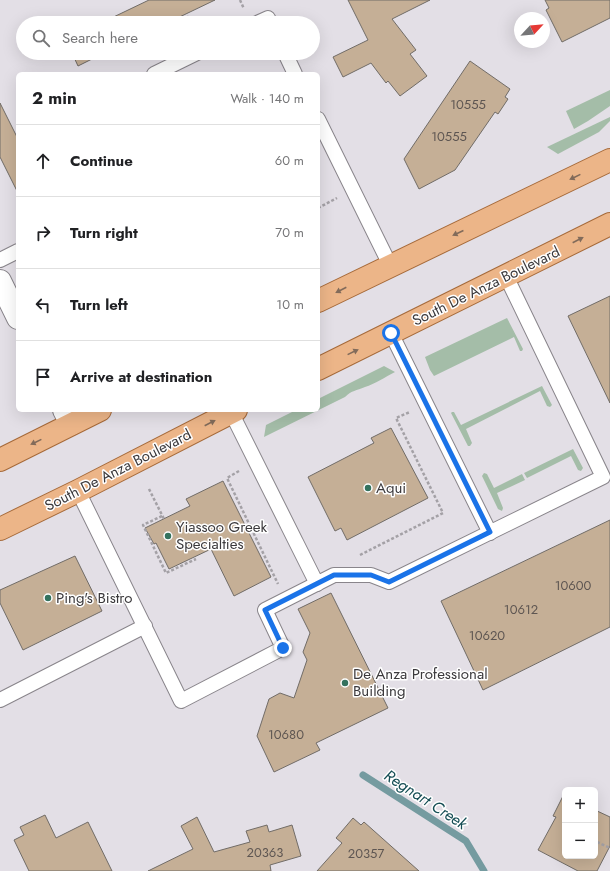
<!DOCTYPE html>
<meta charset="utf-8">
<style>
:root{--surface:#fff;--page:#f6f6f6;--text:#202124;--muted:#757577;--line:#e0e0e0}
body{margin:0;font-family:Jost,sans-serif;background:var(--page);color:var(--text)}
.controls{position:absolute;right:12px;bottom:12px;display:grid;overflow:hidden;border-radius:6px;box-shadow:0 4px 16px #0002}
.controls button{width:36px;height:36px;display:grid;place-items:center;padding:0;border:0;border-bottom:1px solid var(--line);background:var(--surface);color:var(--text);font:20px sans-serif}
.compass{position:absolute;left:514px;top:12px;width:36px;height:36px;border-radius:50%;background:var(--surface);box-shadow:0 4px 16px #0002;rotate:64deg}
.stop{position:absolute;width:12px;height:12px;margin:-9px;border:3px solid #1a73e8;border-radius:50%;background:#fff}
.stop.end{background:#1a73e8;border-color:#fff;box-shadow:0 1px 4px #0008}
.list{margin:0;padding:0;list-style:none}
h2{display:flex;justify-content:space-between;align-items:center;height:52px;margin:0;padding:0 16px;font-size:17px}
h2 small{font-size:13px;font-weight:400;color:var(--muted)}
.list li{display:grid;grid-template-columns:26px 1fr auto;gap:12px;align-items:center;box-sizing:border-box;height:72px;padding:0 16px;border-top:1px solid var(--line)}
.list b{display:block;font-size:15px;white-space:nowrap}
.list em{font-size:13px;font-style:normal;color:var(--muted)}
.icon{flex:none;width:22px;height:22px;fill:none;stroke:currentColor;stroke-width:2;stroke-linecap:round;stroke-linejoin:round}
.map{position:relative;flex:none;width:610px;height:871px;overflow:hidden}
.search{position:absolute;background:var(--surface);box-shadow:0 4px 16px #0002;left:16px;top:16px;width:304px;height:44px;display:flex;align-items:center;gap:10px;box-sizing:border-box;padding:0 14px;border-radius:22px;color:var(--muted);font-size:15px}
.panel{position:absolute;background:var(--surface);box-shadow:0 4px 16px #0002;left:16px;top:72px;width:304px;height:340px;border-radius:6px}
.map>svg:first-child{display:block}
.green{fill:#a4bda8}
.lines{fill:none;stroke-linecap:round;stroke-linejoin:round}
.stream{stroke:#759ba0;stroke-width:7}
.building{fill:#c5af96;stroke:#716c67}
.service-casing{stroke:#89858b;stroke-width:16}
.minor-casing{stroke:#89858b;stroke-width:24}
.primary-casing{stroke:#a66a3a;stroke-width:24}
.path{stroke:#a4a1a6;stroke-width:2.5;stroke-dasharray:3 2;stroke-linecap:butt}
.service{stroke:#fff;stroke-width:14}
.minor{stroke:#fff;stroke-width:22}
.primary{stroke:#ecb588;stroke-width:22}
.oneway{fill:#826b5a}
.route{stroke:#1a73e8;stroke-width:5}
.poi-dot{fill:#34725e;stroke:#fff;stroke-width:1.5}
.labels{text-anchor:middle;stroke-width:3;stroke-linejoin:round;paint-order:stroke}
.number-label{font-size:13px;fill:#5e5652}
.street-label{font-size:15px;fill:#3b393c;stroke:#fff}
.poi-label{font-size:15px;fill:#3b393c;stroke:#fff;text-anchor:start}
.water-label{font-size:16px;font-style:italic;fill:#164e55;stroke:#fff}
</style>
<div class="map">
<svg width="610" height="871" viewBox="0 0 610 871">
<rect width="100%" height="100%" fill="#e3dfe6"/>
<g class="green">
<polygon points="610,90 610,106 588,121 574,129 566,111"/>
<polygon points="610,117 610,121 599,132 558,154 547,147"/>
<polygon points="507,318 523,349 522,351 520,351 514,337 434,376 430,370 425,357"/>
<path d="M384 366 395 372C385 377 375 384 365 387 356 391 352 390 345 397L264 437 266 425 296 410H318V399Z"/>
<polygon points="542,386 552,405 550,407 547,406 540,391 466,429 472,443 470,446 468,446 451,413 452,412 454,412 461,425"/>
<polygon points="573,449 583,468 581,471 578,470 571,456 527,478 524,473"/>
<polygon points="484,473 487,474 494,488 522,474 525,480 497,493 503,508 502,511 498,509 483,478 482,476"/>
</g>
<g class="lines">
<polyline class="stream" points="363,775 466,841 484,871"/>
</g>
<g class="building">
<polygon points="149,0 215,0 167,23 101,23"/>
<polygon points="348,0 430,0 392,19 416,50 410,54 427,76 400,96 388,81 386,83 371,63 343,77 333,57 368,40"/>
<polygon points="545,0 610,0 610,18 562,42 546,10 549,8"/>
<polygon points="72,53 104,53 78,66"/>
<polygon points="470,61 510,89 505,97 508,99 498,114 495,112 455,170 419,189 404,159"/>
<polygon points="0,103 18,139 18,193 0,157"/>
<polygon points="610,296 610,403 568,316"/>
<polygon points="391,428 428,498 347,540 341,528 335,531 308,477 374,443 371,438"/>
<polygon points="223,481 271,577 234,596 211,549 169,569 156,543 154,544 145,528 190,506 186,499"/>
<polygon points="610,520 610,627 483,690 441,601"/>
<polygon points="75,556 102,611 23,650 0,603 0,590"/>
<polygon points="331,593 388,708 316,743 320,750 274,772 257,736 269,699 280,693 294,698 307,660 303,652 310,633 298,609"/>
<polygon points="564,794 565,856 595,856 595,810 610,817 610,846 597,871 578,871 538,850 556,817 553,816"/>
<polygon points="45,815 56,838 88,822 112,871 29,871 14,840 24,835 20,827"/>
<polygon points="197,817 214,852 250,842 246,831 267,825 269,832 292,825 301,856 270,865 271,871 148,871 193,849 181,826"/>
<polygon points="353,818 361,825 364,822 419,871 317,871 342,843 336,838"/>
</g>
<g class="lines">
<defs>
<g id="service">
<polyline points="257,23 268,18 270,23"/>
<polyline points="285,53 295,74"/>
<polyline points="154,74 197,53"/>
<polyline points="318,119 390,265"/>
<polyline points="0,260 18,251"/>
<polyline points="391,333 490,533"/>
<polyline points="231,412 317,584"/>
<polyline points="78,491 181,701 283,648 265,610 334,575 371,575 389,582 603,477 506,276"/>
<polyline points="0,700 145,626"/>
</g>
<g id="minor">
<polyline points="0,281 18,318"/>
<polyline points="64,410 71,424"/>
</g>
<g id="primary">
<polyline points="318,301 610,160"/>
<polyline points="318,369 610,224"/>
<polyline points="0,460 100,410"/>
<polyline points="0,529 78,491 236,410"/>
</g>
</defs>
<use href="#service" class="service-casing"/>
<use href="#minor" class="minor-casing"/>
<use href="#primary" class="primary-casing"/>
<g class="path">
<polyline points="240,0 244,9"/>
<polyline points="187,16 190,23"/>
<polyline points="318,208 337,198"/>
<polyline points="239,471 227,478 278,584"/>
<polyline points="149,489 164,519"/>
<polyline points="162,516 143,525 166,573 196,559"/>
<polyline points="360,555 443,513 396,418 410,412"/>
<polyline points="597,842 610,848"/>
</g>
<use href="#service" class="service"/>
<use href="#minor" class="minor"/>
<use href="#primary" class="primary"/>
</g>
<defs><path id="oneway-solid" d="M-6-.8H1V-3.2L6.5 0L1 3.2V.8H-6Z"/></defs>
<g class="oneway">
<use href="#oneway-solid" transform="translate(575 177) rotate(154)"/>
<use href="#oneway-solid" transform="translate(458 233) rotate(155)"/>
<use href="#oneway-solid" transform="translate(578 240) rotate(-27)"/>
<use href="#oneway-solid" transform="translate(341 290) rotate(153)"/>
<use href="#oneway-solid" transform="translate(353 352) rotate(-26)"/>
<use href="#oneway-solid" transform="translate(210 423) rotate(-27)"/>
<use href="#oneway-solid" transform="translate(36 442) rotate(154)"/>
</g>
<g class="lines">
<polyline class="route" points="283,648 265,610 334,575 371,575 389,582 490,532 391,333"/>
</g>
<g class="poi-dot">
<circle cx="368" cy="488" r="4"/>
<circle cx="168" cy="536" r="4"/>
<circle cx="48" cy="598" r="4"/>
<circle cx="345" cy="683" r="4"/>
</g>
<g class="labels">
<g class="number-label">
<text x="468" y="109">10555</text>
<text x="449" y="141">10555</text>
<text x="573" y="590">10600</text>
<text x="521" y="614">10612</text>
<text x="487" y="640">10620</text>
<text x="286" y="739">10680</text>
<text x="265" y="857">20363</text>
<text x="366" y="858">20357</text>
</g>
<g class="street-label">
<text transform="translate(486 286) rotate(-26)" y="5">South De Anza Boulevard</text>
<text transform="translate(118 470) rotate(-27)" y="5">South De Anza Boulevard</text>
</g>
<g class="poi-label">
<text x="376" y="493">Aqui</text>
<text x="176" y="532">Yiassoo Greek<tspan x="176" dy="17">Specialties</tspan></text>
<text x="56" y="603">Ping's Bistro</text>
<text x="353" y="679">De Anza Professional<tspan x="353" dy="17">Building</tspan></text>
</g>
<g class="water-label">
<text transform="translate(426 799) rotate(33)" y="6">Regnart Creek</text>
</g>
</g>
</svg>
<div class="controls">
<button>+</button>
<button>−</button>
</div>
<svg class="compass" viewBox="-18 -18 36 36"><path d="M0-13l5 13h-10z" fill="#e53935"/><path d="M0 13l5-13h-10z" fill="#757577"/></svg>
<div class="stop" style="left:391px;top:333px"></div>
<div class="stop end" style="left:283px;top:648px"></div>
<div class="search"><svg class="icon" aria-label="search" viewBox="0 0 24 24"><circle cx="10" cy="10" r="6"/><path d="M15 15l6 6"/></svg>Search here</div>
<section class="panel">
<h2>2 min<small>Walk · 140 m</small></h2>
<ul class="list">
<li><svg class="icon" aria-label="ahead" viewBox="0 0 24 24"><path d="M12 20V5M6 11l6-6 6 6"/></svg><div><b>Continue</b></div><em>60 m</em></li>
<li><svg class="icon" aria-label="right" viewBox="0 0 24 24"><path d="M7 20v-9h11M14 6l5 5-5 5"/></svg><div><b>Turn right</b></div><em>70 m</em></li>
<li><svg class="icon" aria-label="left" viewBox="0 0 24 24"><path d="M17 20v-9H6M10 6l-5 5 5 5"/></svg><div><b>Turn left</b></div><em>10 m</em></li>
<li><svg class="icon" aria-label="arrive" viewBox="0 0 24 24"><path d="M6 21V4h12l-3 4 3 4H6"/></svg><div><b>Arrive at destination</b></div></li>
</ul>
</section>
</div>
